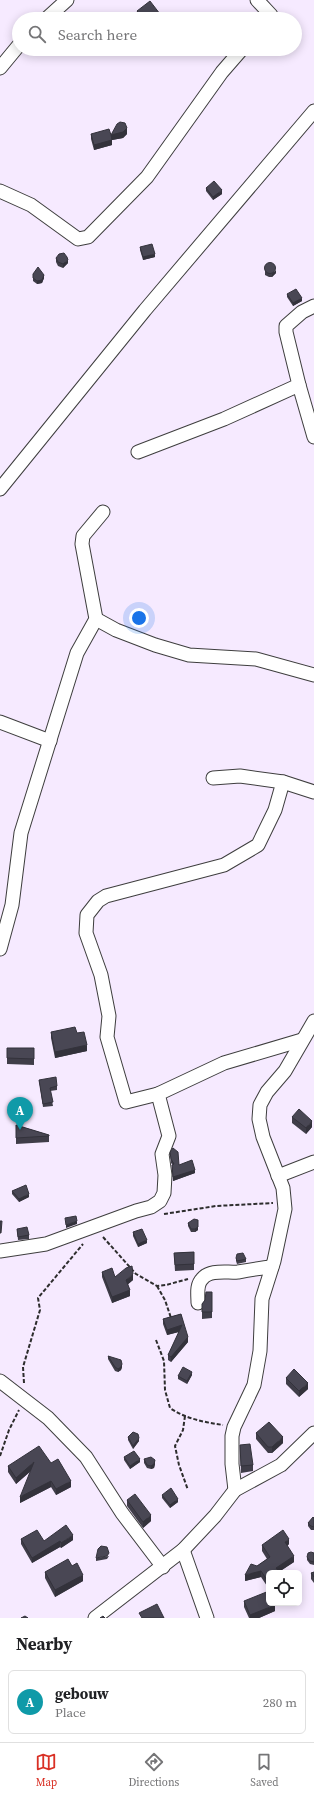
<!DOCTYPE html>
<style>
:root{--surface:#fff;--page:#f6f6f6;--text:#202124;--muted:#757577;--line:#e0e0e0;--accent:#d93025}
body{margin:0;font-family:"Source Serif 4",serif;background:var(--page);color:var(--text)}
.controls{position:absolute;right:12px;bottom:12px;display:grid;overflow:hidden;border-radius:6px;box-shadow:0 2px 10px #0003}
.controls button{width:36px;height:36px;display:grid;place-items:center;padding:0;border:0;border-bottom:1px solid var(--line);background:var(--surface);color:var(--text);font:20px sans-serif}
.you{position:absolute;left:139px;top:618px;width:14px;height:14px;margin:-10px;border:3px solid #fff;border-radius:50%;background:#1a73e8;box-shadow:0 0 0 6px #1a73e833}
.badge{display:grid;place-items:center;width:26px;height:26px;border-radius:50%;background:var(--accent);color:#fff;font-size:13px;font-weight:700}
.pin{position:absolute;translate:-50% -33px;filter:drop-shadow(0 1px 2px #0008)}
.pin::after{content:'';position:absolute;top:21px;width:14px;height:12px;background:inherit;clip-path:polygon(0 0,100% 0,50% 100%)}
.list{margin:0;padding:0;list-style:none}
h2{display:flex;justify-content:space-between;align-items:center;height:52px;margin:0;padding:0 16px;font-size:17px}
h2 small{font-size:13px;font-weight:400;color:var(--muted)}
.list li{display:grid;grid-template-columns:26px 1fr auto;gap:12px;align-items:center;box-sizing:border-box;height:64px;margin:0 8px 8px;padding:0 8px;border:1px solid var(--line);border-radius:6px}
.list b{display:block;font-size:15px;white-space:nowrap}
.list p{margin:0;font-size:13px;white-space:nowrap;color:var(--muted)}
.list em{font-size:13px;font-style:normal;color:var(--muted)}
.icon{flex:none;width:22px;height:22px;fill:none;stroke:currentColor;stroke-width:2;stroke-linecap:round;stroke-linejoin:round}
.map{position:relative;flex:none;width:314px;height:1618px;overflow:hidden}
.search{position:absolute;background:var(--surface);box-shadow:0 2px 10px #0003;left:12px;right:12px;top:12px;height:44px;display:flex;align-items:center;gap:10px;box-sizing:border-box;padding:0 14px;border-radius:22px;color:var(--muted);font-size:15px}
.sheet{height:124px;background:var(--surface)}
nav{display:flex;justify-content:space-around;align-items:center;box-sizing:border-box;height:56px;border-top:1px solid var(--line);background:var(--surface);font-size:11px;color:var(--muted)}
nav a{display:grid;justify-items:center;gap:2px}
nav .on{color:var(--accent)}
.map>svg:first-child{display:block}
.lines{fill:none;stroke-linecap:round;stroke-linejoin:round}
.minor-casing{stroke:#3e3e3e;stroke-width:15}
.path{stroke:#2d2d2d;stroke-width:2;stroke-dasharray:4 2;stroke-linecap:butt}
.minor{stroke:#fff;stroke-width:13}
.wall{fill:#3f3d48}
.shaded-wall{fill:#33323b}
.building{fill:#494754;stroke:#33323b}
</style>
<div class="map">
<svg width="314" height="1618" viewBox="0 0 314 1618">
<rect width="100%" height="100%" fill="#f6eaff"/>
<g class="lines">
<defs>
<g id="minor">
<polyline points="257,0 271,15 270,19"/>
<polyline points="46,19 67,0"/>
<polyline points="0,68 19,45"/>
<polyline points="0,191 31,205 78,239 88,237 147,177 222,72 242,49"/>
<polyline points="299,385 314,437"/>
<polyline points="138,452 224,419 299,385 286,332 286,326 302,312 314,306"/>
<polyline points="0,489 145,310 314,111"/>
<polyline points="96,619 116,630 155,645 189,655 256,659 314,675"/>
<polyline points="0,722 50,741"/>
<polyline points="213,778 240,776 283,782 314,792"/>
<polyline points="0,949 12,905 21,833 77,653 96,619 82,544 83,536 103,512"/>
<polyline points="158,1094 126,1102 107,1037 109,1016 101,975 86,933 87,915 98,901 106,896 224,865 258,845 275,810 283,782"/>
<polyline points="278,1176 314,1162"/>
<polyline points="0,1251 46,1244 136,1211 151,1207 160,1201 164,1193 165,1175 162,1154 169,1136 158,1094 224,1063 302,1040"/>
<path d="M198 1303C198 1295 196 1285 202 1279 210 1269 227 1273 238 1272 249 1270 260 1268 272 1267"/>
<polyline points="0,1381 48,1418 86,1457 122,1513 163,1567"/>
<polyline points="235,1490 232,1464 232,1436 234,1427 254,1385 260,1351 262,1299 274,1261 285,1209 283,1188 263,1137 259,1119 260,1105 267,1092 285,1071 314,1021"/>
<polyline points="183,1550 207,1618"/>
<polyline points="95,1618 183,1550 215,1516 235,1490 281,1465 314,1433"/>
</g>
</defs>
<use href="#minor" class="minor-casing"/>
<g class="path">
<polyline points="164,1214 216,1206 273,1203"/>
<polyline points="103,1237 136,1274 157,1286 166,1285 188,1279"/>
<polyline points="157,1286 165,1300 171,1318"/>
<path d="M156 1340 164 1361 165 1390 170 1408C186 1419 204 1422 223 1425"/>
<polyline points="24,1383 23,1367 40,1310 38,1298 83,1244"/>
<polyline points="185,1416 183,1430 175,1446 179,1465 188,1490"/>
<polyline points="0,1456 9,1430 19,1410"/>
</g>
<use href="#minor" class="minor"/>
</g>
<g class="wall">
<polygon points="137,11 160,19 138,19 137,17"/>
<polygon points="91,134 111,135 127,134 123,138 112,140 112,145 94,150 91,139"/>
<polygon points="206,188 222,194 213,200 206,191"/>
<polygon points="140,247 155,257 143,260 140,250"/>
<polygon points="56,258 68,263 63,268 58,266 56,262"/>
<polygon points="265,266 276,273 272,277 269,277 265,275"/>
<polygon points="33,274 44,278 42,283 37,284 33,281"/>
<polygon points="287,294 302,301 293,306 287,297"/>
<polygon points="51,1032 77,1033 87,1051 55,1058 51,1038"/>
<polygon points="7,1048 34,1048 34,1065 7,1064"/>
<polygon points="39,1080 57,1086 57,1090 50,1091 53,1106 43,1107"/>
<polygon points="292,1117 312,1127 306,1134 292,1123"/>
<polygon points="16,1125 49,1135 49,1142 16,1144"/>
<polygon points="170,1152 179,1165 195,1173 173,1181 172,1168 173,1165 171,1163"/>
<polygon points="12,1191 29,1197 19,1202 12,1194"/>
<polygon points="198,1220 198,1230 195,1232 191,1232 188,1226 188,1223"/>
<polygon points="17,1229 29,1235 29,1239 18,1240"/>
<polygon points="133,1232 147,1243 138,1247 133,1236"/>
<polygon points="194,1252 194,1270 175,1271 174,1253"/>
<polygon points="236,1258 246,1259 246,1262 237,1264 236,1261"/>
<polygon points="102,1272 115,1277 133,1280 128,1284 130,1296 112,1303 102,1277"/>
<polygon points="212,1292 212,1318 202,1319 202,1304"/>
<polygon points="181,1314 188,1342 171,1362 168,1360 168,1355 179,1332 167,1335 163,1324 163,1319"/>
<polygon points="108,1356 122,1367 121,1370 118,1372 115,1371 108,1359"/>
<polygon points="192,1375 187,1384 178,1379 178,1376"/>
<polygon points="286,1378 308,1389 299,1397 286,1384"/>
<polygon points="256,1433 283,1443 272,1453 268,1453 256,1439"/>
<polygon points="128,1437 139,1441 133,1449 128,1440"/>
<polygon points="240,1445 253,1465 253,1471 241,1473"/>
<polygon points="124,1457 140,1462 130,1469 124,1460"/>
<polygon points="144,1459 155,1464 154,1468 151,1469 147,1468 144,1463"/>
<polygon points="51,1463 71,1487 56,1495 51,1487 20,1503 31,1471 16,1484 8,1472 8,1466"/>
<polygon points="162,1495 178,1502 170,1508 162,1498"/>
<polygon points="127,1500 151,1521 143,1528 127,1506"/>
<polygon points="314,1518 314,1530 311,1530 308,1526 308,1523"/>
<polygon points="21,1539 44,1541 73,1540 61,1548 60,1547 32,1563 21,1544"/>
<polygon points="289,1544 287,1546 294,1562 279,1572 269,1573 269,1589 261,1577 245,1581 257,1566 267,1559 262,1551 262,1545"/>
<polygon points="314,1553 314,1565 310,1564 307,1560 307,1557"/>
<polygon points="109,1556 107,1559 96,1561 96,1558"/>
<polygon points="72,1566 83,1581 55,1597 45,1578 45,1572"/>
<polygon points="314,1572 314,1583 311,1579 311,1573"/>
<polygon points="244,1601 275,1611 259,1618 249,1618 244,1607"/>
</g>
<g class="shaded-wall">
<polygon points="160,14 160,19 153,19"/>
<polygon points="127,128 127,134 123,138 112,140 112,145 94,150 94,145 111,135"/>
<polygon points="222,190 222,194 213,200 213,197"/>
<polygon points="155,254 155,257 143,260 143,257"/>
<polygon points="68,260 68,263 63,268 63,264"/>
<polygon points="276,270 276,273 272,277 272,274"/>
<polygon points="44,275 44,278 42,283 37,284 37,281"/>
<polygon points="302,298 302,301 293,306 293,303"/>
<polygon points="87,1045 87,1051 55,1058 55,1052"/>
<polygon points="312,1121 312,1127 306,1134 306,1128"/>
<polygon points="195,1170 195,1173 173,1181 173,1177"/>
<polygon points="29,1194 29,1197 19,1202 19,1199"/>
<polygon points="77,1221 77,1224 66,1228 66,1225"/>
<polygon points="198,1227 198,1230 195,1232 195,1229"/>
<polygon points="147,1240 147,1243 138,1247 138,1244"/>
<polygon points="133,1274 133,1280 126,1286 126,1280"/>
<polygon points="130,1290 130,1296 112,1303 112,1297"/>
<polygon points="182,1325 182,1331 167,1335 167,1330"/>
<polygon points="188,1337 188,1342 171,1362 171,1357"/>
<polygon points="122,1364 122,1367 121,1370 118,1372 118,1369"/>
<polygon points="192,1372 192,1375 187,1384 187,1381"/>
<polygon points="308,1383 308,1389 299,1397 299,1391"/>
<polygon points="283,1437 283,1443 272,1453 272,1447"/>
<polygon points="139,1438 139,1441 133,1449 133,1446"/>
<polygon points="140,1459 140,1462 130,1469 130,1466"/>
<polygon points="155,1460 155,1464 154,1468 151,1469 151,1466"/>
<polygon points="34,1462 34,1468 16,1484 16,1478"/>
<polygon points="51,1481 51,1487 20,1503 20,1497"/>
<polygon points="71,1481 71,1487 56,1495 56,1489"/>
<polygon points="178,1499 178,1502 170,1508 170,1505"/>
<polygon points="151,1515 151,1521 143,1528 143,1522"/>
<polygon points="73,1535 73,1540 61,1548 61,1543"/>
<polygon points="289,1539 289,1544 285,1548 285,1542"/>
<polygon points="60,1541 60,1547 32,1563 32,1558"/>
<polygon points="294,1556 294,1562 277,1573 276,1568"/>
<polygon points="261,1571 261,1577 245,1581 245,1575"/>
<polygon points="83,1575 83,1581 55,1597 55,1590"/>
<polygon points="275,1605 275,1611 259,1618 250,1618 250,1615"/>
</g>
<g class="building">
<polygon points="150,1 160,14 153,19 143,19 137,11"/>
<polygon points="120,122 125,123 127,128 123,132 111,135 112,140 94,145 91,134 109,129 111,135 117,124"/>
<polygon points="214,181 222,190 213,197 206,188"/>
<polygon points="152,244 155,254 143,257 140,247"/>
<polygon points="64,253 67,257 68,260 63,264 58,262 56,258 59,254"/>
<circle cx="270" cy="268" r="5.5"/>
<polygon points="38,267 44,275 42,280 37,281 33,278 33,274"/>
<polygon points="296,289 302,298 293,303 287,294"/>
<polygon points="75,1027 77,1033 84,1032 87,1045 55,1052 51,1032"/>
<polygon points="7,1048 34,1048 34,1059 7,1058"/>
<polygon points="56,1077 57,1086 50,1088 53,1102 43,1104 39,1080"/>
<polygon points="299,1109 312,1121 306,1128 292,1117"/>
<polygon points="16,1125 49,1135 49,1136 16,1138"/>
<polygon points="173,1148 178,1152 179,1165 192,1160 195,1170 173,1177 172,1165 174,1164 171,1159 170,1152"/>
<polygon points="26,1185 29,1194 19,1199 12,1191"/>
<polygon points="76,1216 77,1221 66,1225 65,1218"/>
<polygon points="194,1219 198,1220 198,1227 195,1229 191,1229 188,1223"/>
<polygon points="0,1221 2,1221 1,1233 0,1233"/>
<polygon points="27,1227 29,1235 18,1237 17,1229"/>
<polygon points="142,1229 147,1240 138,1244 133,1232"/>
<polygon points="194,1252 194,1264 175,1265 174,1253"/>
<polygon points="243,1253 246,1259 237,1261 236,1258 237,1254"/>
<polygon points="132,1266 133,1274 126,1280 130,1290 112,1297 102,1272 112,1268 115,1277 126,1268"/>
<polygon points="206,1292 212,1292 212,1312 202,1312 202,1304 205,1300"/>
<polygon points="181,1314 188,1337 171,1357 168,1355 182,1325 167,1330 163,1319"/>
<polygon points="108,1356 121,1360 122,1364 121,1367 118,1369 115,1367"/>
<polygon points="183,1367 192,1372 187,1381 178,1376"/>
<polygon points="294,1369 308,1383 299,1391 286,1378"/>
<polygon points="269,1422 283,1437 272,1447 268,1447 256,1433"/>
<polygon points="133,1432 138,1434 139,1438 133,1446 128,1437"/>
<polygon points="250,1444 253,1465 241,1466 240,1445"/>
<polygon points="39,1446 51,1463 58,1459 71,1481 56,1489 51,1481 20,1497 34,1462 16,1478 8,1466"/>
<polygon points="134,1451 140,1459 130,1466 124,1457"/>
<polygon points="151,1457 155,1460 154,1464 151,1466 147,1465 144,1459"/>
<polygon points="171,1488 178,1499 170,1505 162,1495"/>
<polygon points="135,1494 151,1515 143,1522 127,1500"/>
<polygon points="313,1517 314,1518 314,1527 311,1526 308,1523"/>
<polygon points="66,1525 73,1535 61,1543 60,1541 32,1558 21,1539 37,1530 44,1541"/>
<polygon points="283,1530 289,1539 285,1542 294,1556 276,1568 280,1573 269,1573 269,1583 261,1571 245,1575 251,1564 257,1566 270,1557 262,1545"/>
<polygon points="101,1546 107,1547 109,1553 107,1556 96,1558 98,1549"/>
<polygon points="311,1552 314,1553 314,1562 310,1561 307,1557 308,1553"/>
<polygon points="68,1559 72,1566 77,1563 83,1575 55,1590 45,1572"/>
<polygon points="314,1572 314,1577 311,1573"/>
<polygon points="269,1591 269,1603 275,1603 275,1605 250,1615 244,1601"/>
<polygon points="157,1604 164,1618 142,1618 139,1613"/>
<polygon points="25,1616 28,1618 21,1618"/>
<polygon points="103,1616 105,1618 100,1618"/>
</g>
</svg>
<div class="controls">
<button><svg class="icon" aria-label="locate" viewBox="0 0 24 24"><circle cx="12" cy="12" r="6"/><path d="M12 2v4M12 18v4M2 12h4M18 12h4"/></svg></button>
</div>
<div class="you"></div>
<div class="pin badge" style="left:20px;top:1130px;background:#0f9aa8">A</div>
<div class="search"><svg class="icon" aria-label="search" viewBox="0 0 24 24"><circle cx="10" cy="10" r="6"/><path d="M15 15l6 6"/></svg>Search here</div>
</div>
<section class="sheet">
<h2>Nearby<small></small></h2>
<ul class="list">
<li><span class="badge" style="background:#0f9aa8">A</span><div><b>gebouw</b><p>Place</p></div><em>280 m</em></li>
</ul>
</section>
<nav>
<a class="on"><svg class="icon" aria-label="map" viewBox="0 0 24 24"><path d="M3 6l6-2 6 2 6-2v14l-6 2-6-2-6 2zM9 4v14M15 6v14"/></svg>Map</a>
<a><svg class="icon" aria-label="directions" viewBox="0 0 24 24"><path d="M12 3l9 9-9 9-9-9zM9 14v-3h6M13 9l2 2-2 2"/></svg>Directions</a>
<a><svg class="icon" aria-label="saved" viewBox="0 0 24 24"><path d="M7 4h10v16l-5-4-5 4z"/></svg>Saved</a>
</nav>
